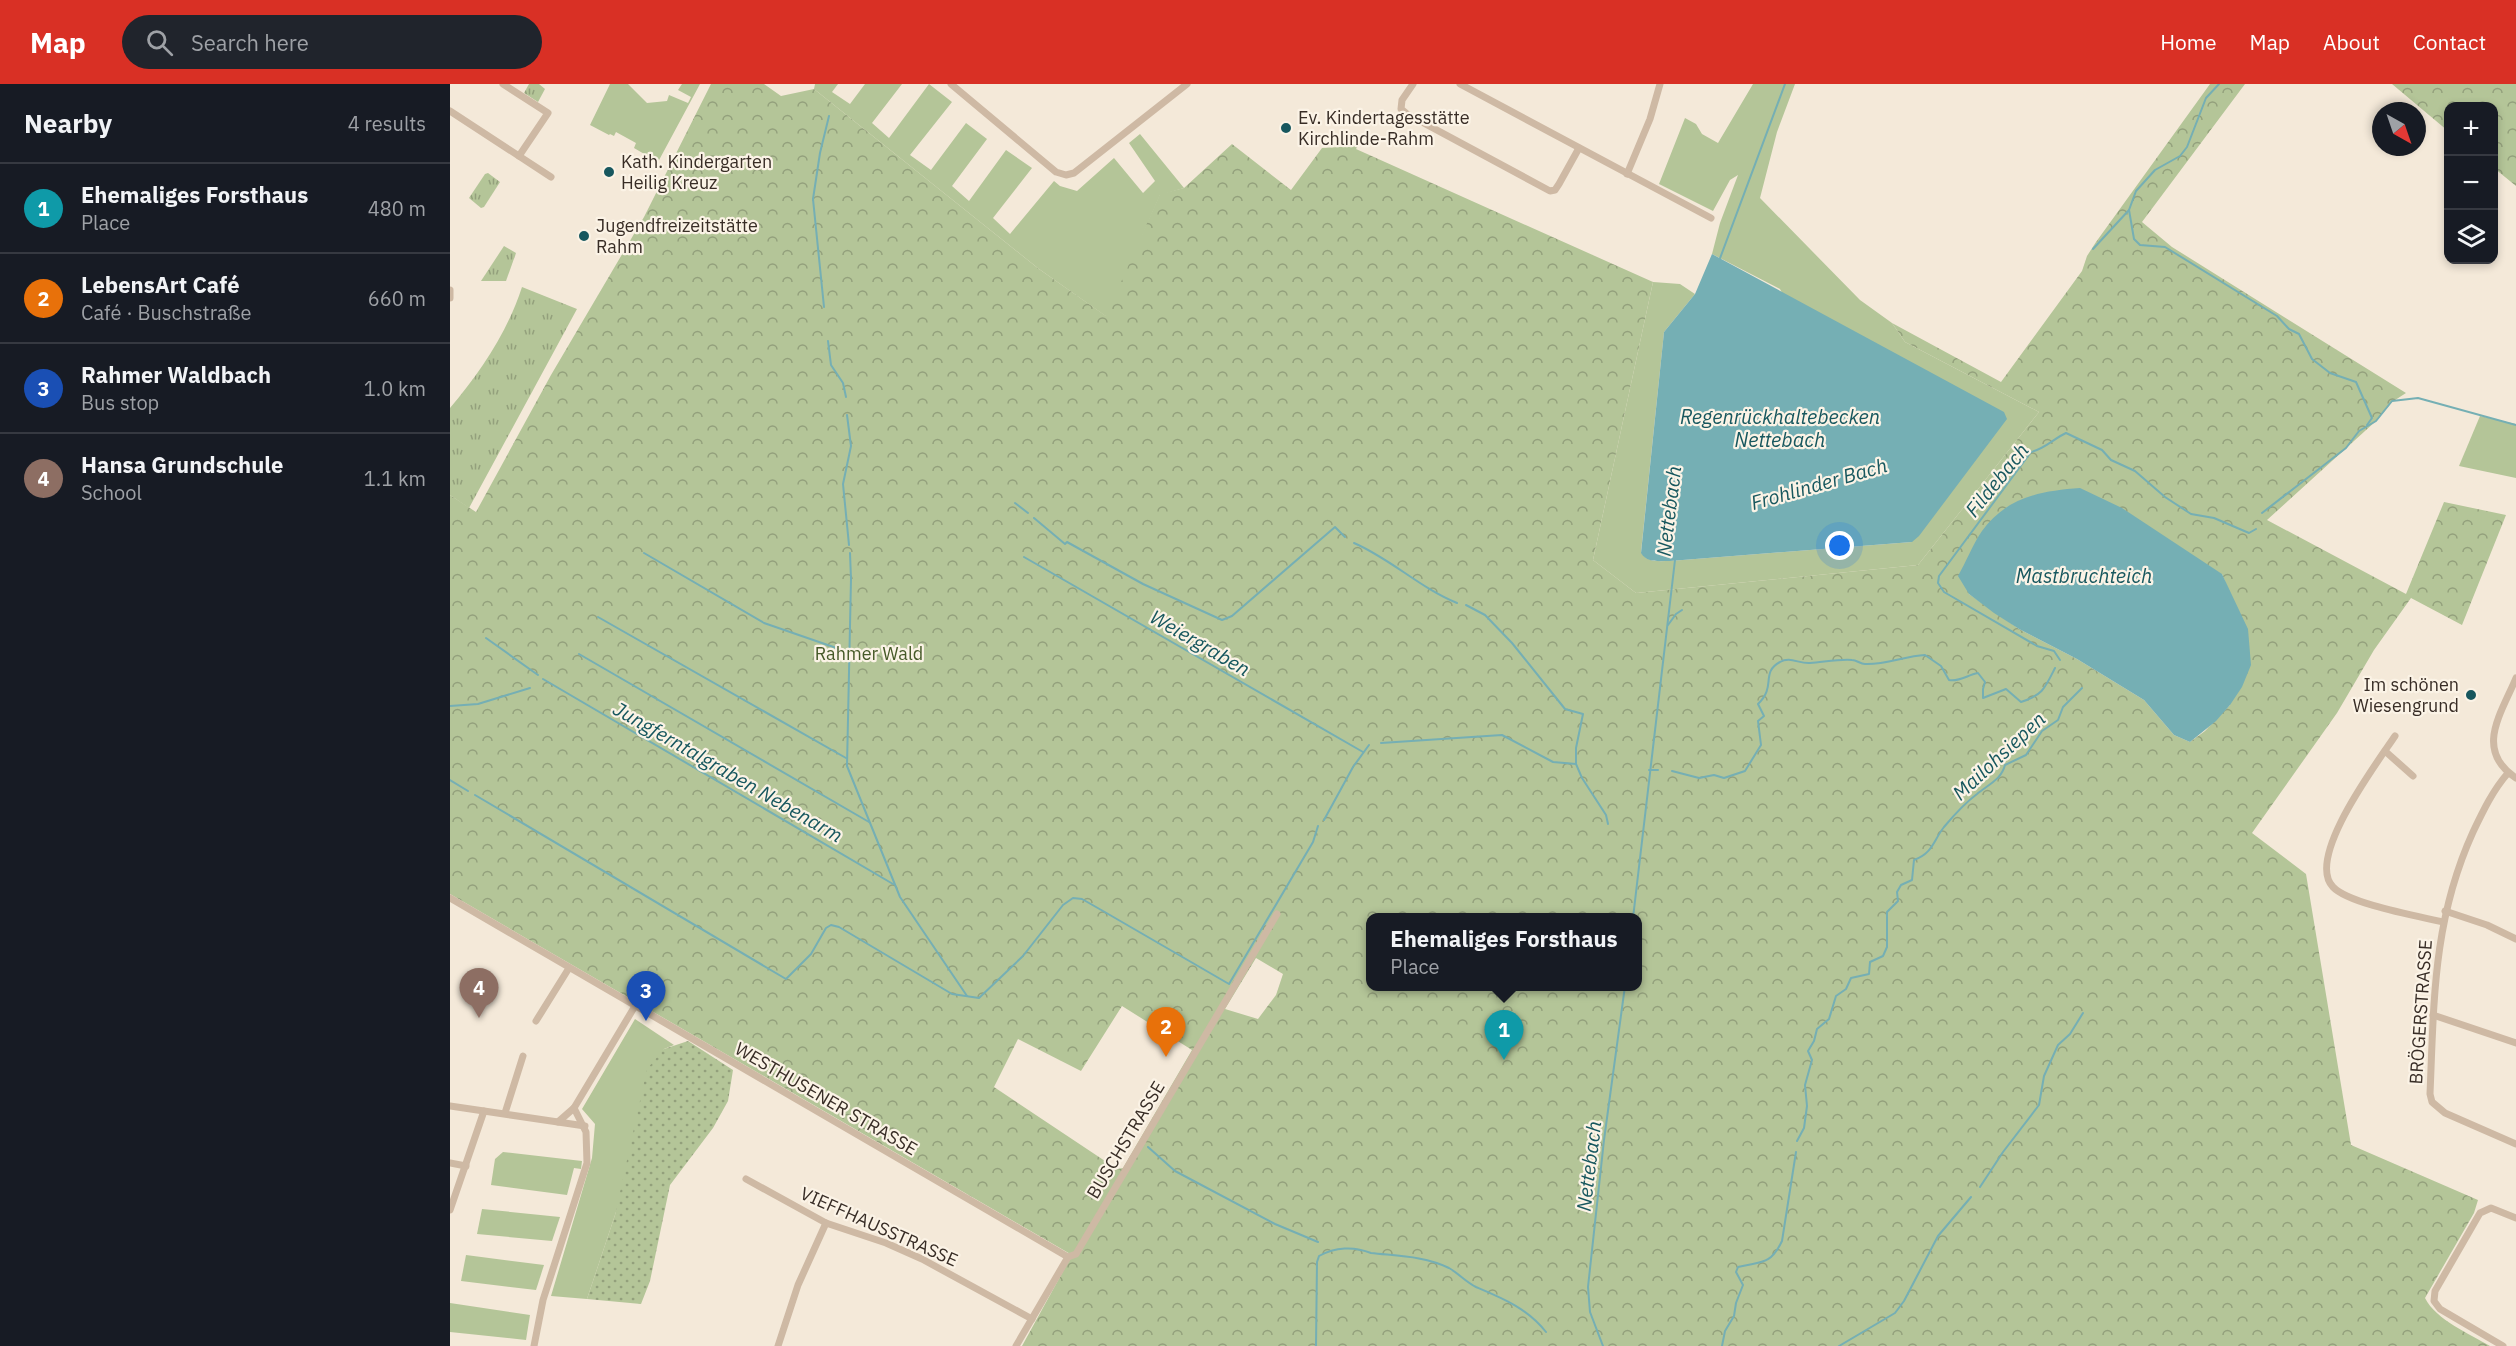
<!DOCTYPE html>
<meta charset="utf-8">
<style>
:root{--surface:#171b24;--page:#20242c;--text:#f1f3f6;--muted:#9ea1a6;--line:#363941;--accent:#d93025}
body{margin:0;font-family:"IBM Plex Sans",sans-serif;background:var(--page);color:var(--text)}
.controls{position:absolute;right:18px;top:18px;display:grid;overflow:hidden;border-radius:12px;box-shadow:0 3px 9px #0003}
.controls button{width:54px;height:54px;display:grid;place-items:center;padding:0;border:0;border-bottom:2px solid var(--line);background:var(--surface);color:var(--text);font:30px sans-serif}
.compass{position:absolute;left:1922px;top:18px;width:54px;height:54px;border-radius:50%;background:var(--surface);box-shadow:0 3px 9px #0003;rotate:140deg}
.you{position:absolute;left:1390px;top:462px;width:21px;height:21px;margin:-15px;border:4px solid #fff;border-radius:50%;background:#1a73e8;box-shadow:0 0 0 9px #1a73e833}
.badge{display:grid;place-items:center;width:39px;height:39px;border-radius:50%;background:var(--accent);color:#fff;font-size:20px;font-weight:700}
.pin{position:absolute;translate:-50% -50px;filter:drop-shadow(0 2px 3px #0008)}
.pin::after{content:'';position:absolute;top:32px;width:21px;height:18px;background:inherit;clip-path:polygon(0 0,100% 0,50% 100%)}
.popup{position:absolute;left:916px;top:829px;width:276px;height:78px;box-sizing:border-box;display:grid;place-content:center;border-radius:12px;background:var(--surface);filter:drop-shadow(0 2px 4px #0005);font-size:20px;white-space:nowrap;color:var(--muted)}
.popup b{font-size:22px;color:var(--text)}
.popup::after{content:'';position:absolute;left:50%;top:100%;margin-left:-12px;border:12px solid transparent;border-top-color:var(--surface)}
.list{margin:0;padding:0;list-style:none}
h2{display:flex;justify-content:space-between;align-items:center;height:78px;margin:0;padding:0 24px;font-size:26px}
h2 small{font-size:20px;font-weight:400;color:var(--muted)}
.list li{display:grid;grid-template-columns:39px 1fr auto;gap:18px;align-items:center;box-sizing:border-box;height:90px;padding:0 24px;border-top:2px solid var(--line)}
.list b{display:block;font-size:22px;white-space:nowrap}
.list p{margin:0;font-size:20px;white-space:nowrap;color:var(--muted)}
.list em{font-size:20px;font-style:normal;color:var(--muted)}
.icon{flex:none;width:33px;height:33px;fill:none;stroke:currentColor;stroke-width:2;stroke-linecap:round;stroke-linejoin:round}
.map{position:relative;flex:none;width:2066px;height:1262px;overflow:hidden}
header{display:flex;align-items:center;gap:36px;box-sizing:border-box;height:84px;padding:0 30px;background:var(--accent);color:#fff}
header strong{font-size:28px}
nav{display:flex;gap:33px;margin-inline-start:auto;font-size:21px}
.search{width:420px;height:54px;background:var(--page);display:flex;align-items:center;gap:15px;box-sizing:border-box;padding:0 21px;border-radius:33px;color:var(--muted);font-size:22px}
main{display:flex}
aside{flex:1;background:var(--surface)}
.map>svg:first-child{display:block}
.grass{fill:#b4c598}
.forest{fill:url(#forest-crowns);fill-rule:evenodd}
.park{fill:url(#park-tufts)}
.garden{fill:url(#garden-dots)}
.water{fill:#75afb4}
.lines{fill:none;stroke-linecap:round;stroke-linejoin:round}
.stream{stroke:#75afb4;stroke-width:2}
.minor{stroke:#ceb9a4;stroke-width:7}
.poi-dot{fill:#17575e;stroke:#fbf3e6;stroke-width:2}
.labels{text-anchor:middle;stroke-width:4.5;stroke-linejoin:round;paint-order:stroke}
.poi-label{font-size:18px;fill:#382d26;stroke:#fbf3e6;text-anchor:start}
.park-label{font-size:18px;fill:#455927;stroke:#fbf3e6}
.street-label{font-size:18px;fill:#382d26;stroke:#fbf3e6}
.water-label{font-size:20px;font-style:italic;fill:#17575e;stroke:#fbf3e6}
</style>
<header>
<strong>Map</strong>
<div class="search"><svg class="icon" aria-label="search" viewBox="0 0 24 24"><circle cx="10" cy="10" r="6"/><path d="M15 15l6 6"/></svg>Search here</div>
<nav><a>Home</a><a>Map</a><a>About</a><a>Contact</a></nav>
</header>
<main>
<aside>
<h2>Nearby<small>4 results</small></h2>
<ul class="list">
<li><span class="badge" style="background:#0f9aa8">1</span><div><b>Ehemaliges Forsthaus</b><p>Place</p></div><em>480 m</em></li>
<li><span class="badge" style="background:#e8710a">2</span><div><b>LebensArt Café</b><p>Café · Buschstraße</p></div><em>660 m</em></li>
<li><span class="badge" style="background:#1a4fb4">3</span><div><b>Rahmer Waldbach</b><p>Bus stop</p></div><em>1.0 km</em></li>
<li><span class="badge" style="background:#8d6e63">4</span><div><b>Hansa Grundschule</b><p>School</p></div><em>1.1 km</em></li>
</ul>
</aside>
<div class="map">
<svg width="2066" height="1262" viewBox="0 0 2066 1262">
<defs>
<pattern id="forest-crowns" width="20" height="18" patternUnits="userSpaceOnUse" patternTransform="scale(1.5)"><rect width="20" height="18" fill="#b4c598"/><path d="M2 6a3 3 0 1 1 6 0M12 15a3 3 0 1 1 6 0" fill="none" stroke="#93a07c"/></pattern>
<pattern id="park-tufts" width="24" height="20" patternUnits="userSpaceOnUse" patternTransform="scale(1.5)"><rect width="24" height="20" fill="#b4c598"/><path d="M3 7l-1-3M5 7V3M7 7l1-3M15 17l-1-3M17 17v-4M19 17l1-3" fill="none" stroke="#93a07c"/></pattern>
<pattern id="garden-dots" width="8" height="8" patternUnits="userSpaceOnUse" patternTransform="scale(1.5)"><rect width="8" height="8" fill="#b4c598"/><path d="M2 2h.1M6 6h.1" fill="none" stroke="#93a07c" stroke-width="1.8" stroke-linecap="round"/></pattern>
</defs>
<rect width="100%" height="100%" fill="#f4e9d9"/>
<g class="grass">
<polygon points="160,0 178,0 197,19 217,17 219,11 238,19 241,13 228,6 232,0 250,0 208,78 184,64 186,59 166,48 164,52 160,50 159,51 140,41"/>
<polygon points="365,0 388,0 382,8 400,20 415,0 452,0 422,39 439,54 479,0 502,18 460,71 481,86 516,39 537,55 502,102 519,117 556,66 582,84 543,134 560,150 604,97 610,102 627,107 664,74 693,109 705,97 679,59 690,50 734,104 710,111 657,233 589,185 364,5"/>
<path d="M1303 0H1345L1327 48 1310 114 1410 216 1442 239 1455 258 1589 328 1468 481 1186 509 1143 476 1203 198 1230 200 1245 210 1214 248 1191 468C1197 479 1208 477 1220 477L1462 458 1330 205 1262 170 1270 139 1288 91 1280 96 1263 127 1209 100 1235 34 1246 40 1252 50 1268 59Z"/>
<polygon points="2030,332 2066,340 2066,394 2009,382"/>
<polygon points="185,935 224,961 214,965 165,1131 137,1215 101,1212 142,1074 145,1040 132,1025"/>
<polygon points="53,1068 132,1077 131,1085 124,1084 117,1111 41,1101 45,1075"/>
<polygon points="32,1125 110,1133 102,1157 27,1150"/>
<polygon points="16,1171 94,1181 86,1206 11,1197"/>
<polygon points="0,1219 80,1231 76,1256 0,1248"/>
</g>
<g class="forest">
<path d="M261 0H314L331 12 364 5 589 185 656 232 710 110 734 104 782 60 841 106 872 64 908 62 906 65 1203 198 1143 476 1186 509 1468 481 1589 328 1455 258 1442 239 1551 298 1632 187 1637 172 1646 158 1760 0H1795L1692 138 1722 163 1956 309 1942 318 1926 337 1817 436 1956 510 1994 418 2056 431 2012 541 1961 514 1924 566 1887 629 1802 749 1856 790 1901 1061 2028 1116 2024 1129 1975 1214C1986 1236 2020 1250 2040 1262H572L622 1171 0 810V411L26 428 101 291 194 133ZM1772 490 1781 512 1780 621 1755 647 1740 658 1724 651 1694 616 1627 575 1569 545 1519 510ZM920 834H1188V902H920ZM806 874 833 890 826 911 808 935 775 925ZM672 922 742 966 673 1084 667 1085 544 1003 568 955 631 987Z"/>
<polygon points="1942,0 2066,0 2066,102 2044,84 2044,22 1998,22 1998,47"/>
</g>
<g class="park">
<polygon points="79,0 89,0 95,5 88,18 74,9"/>
<polygon points="38,89 50,98 34,123 31,124 19,114 35,90"/>
<polygon points="54,162 66,169 56,197 31,197"/>
<path d="M72 203 127 225 19 424 0 411V324C30 289 58 247 72 203Z"/>
</g>
<polygon class="garden" points="238,957 283,986 278,1017 263,1044 220,1101 200,1197 191,1220 137,1215 165,1131 197,985 214,965"/>
<g class="water">
<path d="M1262 170 1554 328 1557 335 1469 452 1462 458 1220 477C1208 477 1197 479 1191 469L1214 248 1245 210Z"/>
<path d="M1630 404 1672 424 1772 490 1798 545 1801 581 1792 603 1780 621 1766 637 1740 658 1724 651 1694 616 1627 575 1569 545 1544 529 1519 510 1508 492C1516 478 1523 460 1532 447 1557 413 1590 407 1630 404Z"/>
</g>
<g class="lines">
<g class="stream">
<polyline points="1679,126 1684,155 1690,161 1715,163 1827,232 1839,245 1849,250 1862,275 1880,289 1906,298 1922,334 1917,341"/>
<polyline points="1643,165 1679,126 1686,107 1705,86 1730,72 1737,63 1756,14 1769,0"/>
<polyline points="1269,177 1335,0"/>
<polyline points="374,223 363,115 370,69 379,32"/>
<polyline points="378,257 381,281 393,299 396,313"/>
<polyline points="397,331 401,362 393,400 399,461"/>
<polyline points="565,419 578,429"/>
<polyline points="1812,429 1896,364 1909,347 1926,337 1942,317 1968,314 2066,341"/>
<polyline points="584,434 615,460 617,458 693,500 772,536 782,532 885,443 895,453"/>
<path d="M904 459C941 475 970 504 1007 519"/>
<polyline points="194,469 314,539 398,568"/>
<polyline points="400,469 401,495 397,682 450,813 517,912"/>
<polyline points="574,473 913,668"/>
<polyline points="1016,521 1035,531 1062,559 1115,625 1133,630 1126,664 1126,680 1132,694 1156,731 1158,740"/>
<polyline points="148,533 396,674"/>
<polyline points="1218,541 1226,530 1232,526"/>
<polyline points="36,554 88,591"/>
<polyline points="129,570 419,738"/>
<path d="M1610 576 1604 567 1587 562 1494 508 1488 499 1489 492 1581 368C1595 365 1603 355 1616 349L1652 366 1661 376 1685 387 1715 413 1741 430 1764 434 1799 449 1806 445"/>
<polyline points="93,595 443,800"/>
<polyline points="0,622 28,620 80,604"/>
<polyline points="931,659 1052,651 1103,678 1126,680"/>
<polyline points="1199,686 1208,686"/>
<path d="M1222 687 1249 694 1264 691 1274 694 1295 687 1311 661 1308 637 1314 632 1308 620C1327 602 1310 589 1330 578 1340 572 1349 580 1360 579 1374 578 1389 575 1402 576 1407 576 1410 580 1415 580 1435 581 1455 572 1475 571L1491 582 1499 596C1510 598 1517 591 1528 589L1535 598 1533 605V614L1556 605 1571 618C1593 611 1595 604 1605 584"/>
<polyline points="0,696 18,707"/>
<polyline points="25,711 336,895 361,870 376,844 381,841 389,843 502,910 529,914 573,872 613,821 623,814 632,815 653,827 779,900 863,758 868,742"/>
<polyline points="874,736 903,683 919,661"/>
<polyline points="1183,834 1225,476"/>
<path d="M1347 1057 1354 1044 1357 1022 1355 1001 1362 976 1358 967 1364 957 1367 945 1379 935 1386 912 1396 905 1401 894 1419 890 1420 878 1433 872 1437 863V828L1448 817 1447 808 1451 801 1462 796 1464 776C1483 769 1483 757 1494 743 1504 731 1515 719 1527 710 1539 700 1551 696 1555 681L1576 671 1592 647 1608 636 1613 623 1632 604"/>
<polyline points="698,1063 725,1087 825,1140 868,1158"/>
<polyline points="1530,1103 1553,1068 1589,1021 1594,992 1608,961 1620,950 1633,929"/>
<path d="M866 1262 867 1178 869 1172C885 1163 904 1162 921 1169 947 1172 975 1172 999 1184 1008 1189 1016 1198 1026 1203 1052 1214 1077 1224 1096 1248"/>
<polyline points="1153,1262 1140,1228 1138,1203 1154,1056 1175,902"/>
<path d="M1272 1262 1275 1247 1284 1232 1286 1219 1293 1201 1286 1188 1288 1183C1311 1177 1320 1182 1332 1157L1346 1068"/>
<polyline points="1389,1262 1445,1229 1454,1217 1488,1152 1521,1113"/>
</g>
<g class="minor">
<polyline points="53,0 98,29 69,72"/>
<polyline points="501,0 606,88 616,91 624,89 737,0"/>
<polyline points="963,0 952,16 951,25 957,30 1100,107 1105,106 1109,100 1129,64"/>
<polyline points="1010,0 1261,134"/>
<polyline points="0,27 101,93"/>
<polyline points="1177,90 1200,35 1210,0"/>
<polyline points="0,206 0,214"/>
<path d="M2066 594C2051 630 2024 666 2066 694"/>
<path d="M1945 652C1927 679 1855 774 1883 803 1899 820 1968 832 1993 838"/>
<polyline points="1935,667 1963,692"/>
<path d="M2058 689C2043 706 2033 727 2023 748 1983 836 1984 916 1980 1010L1982 1018 1995 1029 2066 1060"/>
<polyline points="0,814 618,1173"/>
<polyline points="1995,827 2037,841 2066,855"/>
<polyline points="1983,931 2066,959"/>
<polyline points="86,937 119,884"/>
<polyline points="0,1022 108,1038 124,1024 185,922"/>
<polyline points="55,1029 73,972"/>
<polyline points="108,1038 135,1042"/>
<polyline points="0,1079 16,1082"/>
<polyline points="296,1095 376,1139 436,1159 472,1175 582,1235"/>
<polyline points="0,1126 34,1027"/>
<polyline points="84,1262 93,1216 137,1079 136,1048 124,1024"/>
<polyline points="328,1262 348,1201 376,1139"/>
<polyline points="566,1262 618,1173 626,1170 827,830"/>
<polyline points="2053,1262 1990,1225 1984,1217 1985,1207 2030,1129 2041,1124 2066,1134"/>
</g>
</g>
<g class="poi-dot">
<circle cx="836" cy="44" r="6"/>
<circle cx="159" cy="88" r="6"/>
<circle cx="134" cy="152" r="6"/>
<circle cx="2021" cy="611" r="6"/>
</g>
<g class="labels">
<g class="poi-label">
<text x="848" y="40">Ev. Kindertagesstätte<tspan x="848" dy="21">Kirchlinde-Rahm</tspan></text>
<text x="171" y="84">Kath. Kindergarten<tspan x="171" dy="21">Heilig Kreuz</tspan></text>
<text x="146" y="148">Jugendfreizeitstätte<tspan x="146" dy="21">Rahm</tspan></text>
<text x="2009" y="607" text-anchor="end">Im schönen<tspan x="2009" dy="21">Wiesengrund</tspan></text>
</g>
<g class="park-label">
<text x="419" y="576">Rahmer Wald</text>
</g>
<g class="street-label">
<text transform="translate(1971 928) rotate(-86)" y="6">BRÖGERSTRASSE</text>
<text transform="translate(376 1015) rotate(30)" y="6">WESTHUSENER STRASSE</text>
<text transform="translate(676 1056) rotate(-59)" y="6">BUSCHSTRASSE</text>
<text transform="translate(429 1143) rotate(24)" y="6">VIEFFHAUSSTRASSE</text>
</g>
<g class="water-label">
<text x="1330" y="340">Regenrückhaltebecken<tspan x="1330" dy="23">Nettebach</tspan></text>
<text transform="translate(1547 396) rotate(-51)" y="7">Fildebach</text>
<text transform="translate(1369 400) rotate(-16)" y="7">Frohlinder Bach</text>
<text transform="translate(1219 427) rotate(-83)" y="7">Nettebach</text>
<text x="1634" y="499">Mastbruchteich</text>
<text transform="translate(750 559) rotate(30)" y="7">Weiergraben</text>
<text transform="translate(1549 672) rotate(-43)" y="7">Mailohsiepen</text>
<text transform="translate(278 688) rotate(30)" y="7">Jungferntalgraben Nebenarm</text>
<text transform="translate(1139 1082) rotate(-83)" y="7">Nettebach</text>
</g>
</g>
</svg>
<div class="controls">
<button>+</button>
<button>−</button>
<button><svg class="icon" aria-label="layers" viewBox="0 0 24 24"><path d="M12 4l9 5-9 5-9-5zM3 14l9 5 9-5"/></svg></button>
</div>
<svg class="compass" viewBox="-18 -18 36 36"><path d="M0-13l5 13h-10z" fill="#e53935"/><path d="M0 13l5-13h-10z" fill="#9ea1a6"/></svg>
<div class="you"></div>
<div class="pin badge" style="left:1054px;top:976px;background:#0f9aa8">1</div>
<div class="popup"><b>Ehemaliges Forsthaus</b>Place</div>
<div class="pin badge" style="left:716px;top:973px;background:#e8710a">2</div>
<div class="pin badge" style="left:196px;top:937px;background:#1a4fb4">3</div>
<div class="pin badge" style="left:29px;top:934px;background:#8d6e63">4</div>
</div>
</main>
